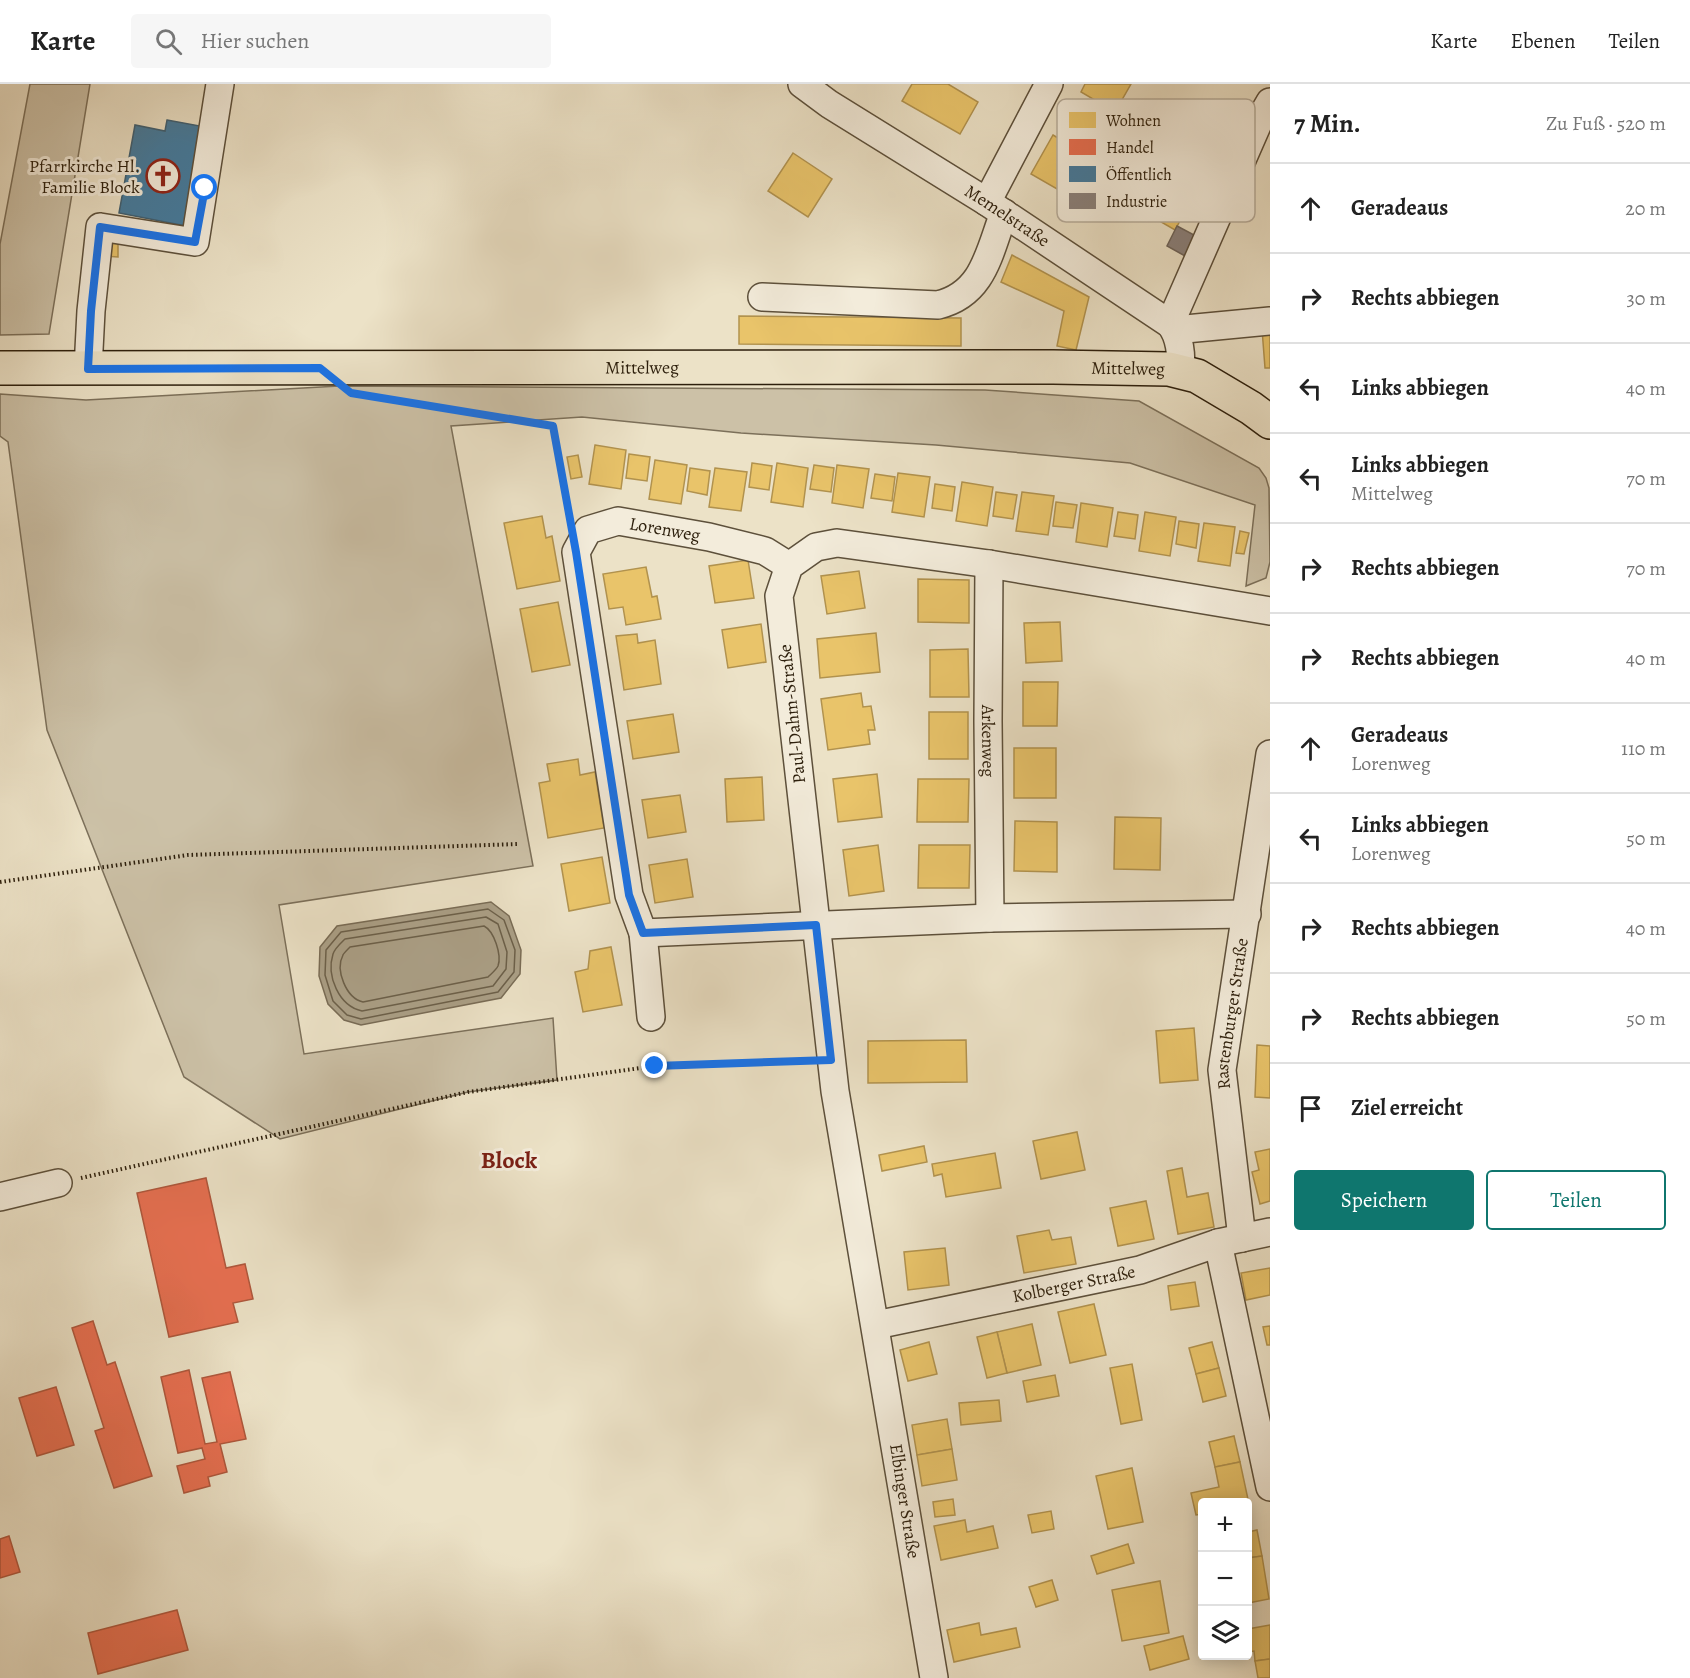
<!DOCTYPE html>
<html lang="de">
<meta charset="utf-8">
<style>
:root{--surface:#fff;--page:#f6f6f6;--text:#222;--muted:#767676;--line:#e0e0e0;--accent:#0f766e}
body{margin:0;font-family:Alegreya,serif;background:var(--page);color:var(--text)}
.controls{position:absolute;right:18px;bottom:18px;display:grid;overflow:hidden;border-radius:6px;box-shadow:0 3px 15px #0003}
.controls button{width:54px;height:54px;display:grid;place-items:center;padding:0;border:0;border-bottom:2px solid var(--line);background:var(--surface);color:var(--text);font:30px sans-serif}
.stop{position:absolute;width:18px;height:18px;margin:-14px;border:4px solid #1a73e8;border-radius:50%;background:#fff}
.stop.end{background:#1a73e8;border-color:#fff;box-shadow:0 2px 6px #0008}
.list{margin:0;padding:0;list-style:none}
h2{display:flex;justify-content:space-between;align-items:center;height:78px;margin:0;padding:0 24px;font-size:26px}
h2 small{font-size:20px;font-weight:400;color:var(--muted)}
.list li{display:grid;grid-template-columns:39px 1fr auto;gap:18px;align-items:center;box-sizing:border-box;height:90px;padding:0 24px;border-top:2px solid var(--line)}
.list b{display:block;font-size:22px;white-space:nowrap}
.list p{margin:0;font-size:20px;white-space:nowrap;color:var(--muted)}
.list em{font-size:20px;font-style:normal;color:var(--muted)}
.actions{display:flex;gap:12px;padding:18px 24px}
.actions a{flex:1;padding:14px 0;border:2px solid var(--accent);border-radius:6px;text-align:center;font-size:21px;color:var(--accent)}
.actions .main{background:var(--accent);color:#fff}
.icon{flex:none;width:33px;height:33px;fill:none;stroke:currentColor;stroke-width:2;stroke-linecap:round;stroke-linejoin:round}
.map{position:relative;flex:none;width:1270px;height:1594px;overflow:hidden}
header{display:flex;align-items:center;gap:36px;box-sizing:border-box;height:84px;padding:0 30px;background:var(--surface);border-bottom:2px solid var(--line)}
header strong{font-size:28px}
nav{display:flex;gap:33px;margin-inline-start:auto;font-size:21px}
.search{width:420px;height:54px;background:var(--page);display:flex;align-items:center;gap:15px;box-sizing:border-box;padding:0 21px;border-radius:6px;color:var(--muted);font-size:22px}
main{display:flex}
aside{flex:1;background:var(--surface)}
.map>svg:first-child{display:block}
.green{fill:#ccc1a7;stroke:#7c705a;stroke-width:1.5}
.water{fill:#aba087;stroke:#796c56;stroke-width:1.5}
.homes{fill:#e9c46a;stroke:#b1924e;stroke-width:1.5}
.shops{fill:#e76f51;stroke:#af573c;stroke-width:1.5}
.public{fill:#457b9d;stroke:#3e5f72;stroke-width:1.5}
.industry{fill:#8a817c;stroke:#6e645a;stroke-width:1.5}
.lines{fill:none;stroke-linecap:round;stroke-linejoin:round}
.shore{stroke:#6c604a;stroke-width:1.5}
.minor-casing{stroke:#5d503b;stroke-width:30}
.major-casing{stroke:#2d1f0c;stroke-width:36}
.path{stroke:#2d1f0c;stroke-width:4;stroke-dasharray:1.5 3;stroke-linecap:butt}
.minor{stroke:#f3ecdb;stroke-width:27}
.major{stroke:#ece2c7;stroke-width:33}
.route{stroke:#1a73e8;stroke-width:8}
.labels{text-anchor:middle;stroke-width:6;stroke-linejoin:round;paint-order:stroke}
.poi-label{font-size:18px;fill:#2d1f0c;stroke:#f3ecdb;text-anchor:end}
.street-label{font-size:18px;fill:#2d1f0c;stroke:#f3ecdb}
.district-label{font-size:24px;font-weight:bold;fill:#7a1f14;stroke:#f3ecdb}
.key{fill:#f3ecdb;stroke:#b8ae9d;stroke-width:1.5}
.key-label{font-size:16px;fill:#2d1f0c}
</style>
<header>
<strong>Karte</strong>
<div class="search"><svg class="icon" aria-label="search" viewBox="0 0 24 24"><circle cx="10" cy="10" r="6"/><path d="M15 15l6 6"/></svg>Hier suchen</div>
<nav><a>Karte</a><a>Ebenen</a><a>Teilen</a></nav>
</header>
<main>
<div class="map">
<svg width="1270" height="1594" viewBox="0 0 1270 1594">
<rect width="100%" height="100%" fill="#ece2c7"/>
<filter id="stains"><feTurbulence type="fractalNoise" baseFrequency=".00333" numOctaves="4"/><feColorMatrix values="0 0 0 0 .2 0 0 0 0 .09 0 0 0 0 .02 0 0 0 .5 -.17"/></filter>
<radialGradient id="worn" r=".72"><stop offset=".6" stop-color="#630" stop-opacity="0"/><stop offset="1" stop-color="#630" stop-opacity=".3"/></radialGradient>
<g class="green">
<polygon points="30,0 90,0 49,250 0,251 0,160"/>
<polygon points="339,302 985,306 1139,317 1259,384 1266,394 1269,404 1270,478 1266,494 1246,502 1255,421 1130,379 936,361 741,349 582,333 451,342 533,782 279,821 304,970 553,934 557,996 468,1008 280,1055 184,993 47,646 8,358 0,352 0,310 86,316"/>
</g>
<polygon class="water" points="491,818 509,832 521,866 520,890 501,914 361,941 344,936 328,920 319,892 320,863 337,842"/>
<g class="homes">
<polygon points="912,0 948,0 978,18 960,50 902,17"/>
<polygon points="1085,0 1131,0 1115,28 1081,8"/>
<polygon points="1053,51 1086,71 1064,109 1031,90"/>
<polygon points="793,69 832,95 808,133 768,107"/>
<polygon points="1175,82 1202,96 1175,146 1149,131 1156,118 1148,114 1157,98 1164,102"/>
<polygon points="105,158 118,159 118,173 104,172"/>
<polygon points="1012,171 1089,213 1076,266 1057,262 1064,227 1001,198"/>
<polygon points="739,232 961,234 961,262 739,260"/>
<polygon points="1270,244 1270,284 1265,284 1262,245"/>
<polygon points="595,361 626,366 621,405 589,400"/>
<polygon points="629,370 650,373 647,397 626,394"/>
<polygon points="578,371 582,393 571,395 567,373"/>
<polygon points="655,376 687,381 681,420 649,415"/>
<polygon points="752,379 772,382 769,406 749,403"/>
<polygon points="777,379 808,384 803,423 771,418"/>
<polygon points="814,381 834,384 831,408 810,405"/>
<polygon points="837,381 869,385 863,424 832,419"/>
<polygon points="690,384 710,387 707,411 687,407"/>
<polygon points="715,384 747,388 741,427 709,423"/>
<polygon points="898,389 930,393 924,433 892,428"/>
<polygon points="875,390 895,393 892,417 871,414"/>
<polygon points="962,398 993,403 987,442 956,437"/>
<polygon points="935,400 955,403 952,427 932,424"/>
<polygon points="996,408 1017,411 1013,435 993,432"/>
<polygon points="1022,408 1054,412 1048,451 1016,447"/>
<polygon points="1056,418 1077,421 1073,444 1053,442"/>
<polygon points="1081,419 1113,424 1107,463 1076,458"/>
<polygon points="1118,428 1138,431 1135,455 1114,452"/>
<polygon points="1145,428 1176,433 1170,472 1139,467"/>
<polygon points="542,432 546,454 552,452 560,497 517,505 504,439"/>
<polygon points="1179,437 1199,440 1196,464 1176,460"/>
<polygon points="1204,439 1235,443 1230,482 1198,477"/>
<polygon points="1240,447 1249,449 1244,470 1236,469"/>
<polygon points="748,476 754,514 715,519 709,482"/>
<polygon points="646,483 652,513 657,512 661,535 626,541 623,523 609,525 603,490"/>
<polygon points="859,487 865,524 827,530 821,492"/>
<polygon points="918,495 969,496 969,539 918,538"/>
<polygon points="558,518 570,581 532,588 520,525"/>
<polygon points="1060,538 1062,577 1026,579 1024,539"/>
<polygon points="761,540 766,578 728,584 722,546"/>
<polygon points="876,549 880,588 820,594 817,555"/>
<polygon points="637,550 638,559 655,556 661,600 624,606 616,552"/>
<polygon points="968,565 969,613 930,613 930,566"/>
<polygon points="1023,598 1058,598 1057,642 1023,642"/>
<polygon points="861,609 863,623 871,622 875,646 868,646 870,660 828,666 821,615"/>
<rect x="929" y="628" width="39" height="47"/>
<polygon points="673,630 679,668 633,675 627,637"/>
<rect x="1014" y="664" width="42" height="50"/>
<polygon points="578,675 580,691 595,688 604,744 548,754 539,699 550,697 547,680"/>
<polygon points="877,690 882,733 838,738 833,695"/>
<polygon points="762,693 764,736 727,738 725,695"/>
<polygon points="918,695 969,695 968,738 917,738"/>
<polygon points="680,711 686,748 648,754 642,716"/>
<polygon points="1115,733 1161,734 1160,786 1114,785"/>
<polygon points="1015,737 1057,738 1057,788 1014,787"/>
<polygon points="878,761 884,807 849,812 843,766"/>
<polygon points="919,761 970,761 969,804 918,804"/>
<polygon points="602,773 610,819 569,827 561,780"/>
<polygon points="687,775 693,813 655,819 649,781"/>
<polygon points="611,863 622,921 583,928 575,888 588,885 590,867"/>
<polygon points="1194,944 1198,996 1160,999 1156,947"/>
<polygon points="966,956 967,998 868,999 868,957"/>
<polygon points="1257,961 1270,962 1270,1014 1255,1013"/>
<polygon points="1077,1048 1085,1086 1041,1095 1033,1057"/>
<polygon points="924,1062 927,1078 882,1087 879,1071"/>
<polygon points="1270,1065 1270,1117 1260,1120 1252,1088 1259,1086 1255,1068"/>
<polygon points="995,1069 1001,1104 946,1113 942,1090 934,1092 932,1080"/>
<polygon points="1182,1084 1187,1113 1208,1109 1214,1143 1178,1150 1167,1087"/>
<polygon points="1146,1117 1154,1155 1118,1162 1110,1124"/>
<polygon points="1049,1146 1052,1156 1071,1153 1076,1180 1024,1189 1017,1152"/>
<polygon points="945,1164 949,1201 908,1206 904,1168"/>
<polygon points="1270,1184 1270,1211 1246,1216 1241,1189"/>
<polygon points="1195,1198 1199,1222 1171,1226 1168,1202"/>
<polygon points="1094,1220 1106,1271 1070,1279 1058,1228"/>
<polygon points="1032,1240 1041,1281 1007,1289 997,1248"/>
<polygon points="1270,1242 1270,1261 1267,1261 1263,1243"/>
<polygon points="997,1248 1007,1289 987,1294 977,1253"/>
<polygon points="929,1258 937,1290 908,1297 900,1266"/>
<polygon points="1212,1258 1219,1284 1196,1290 1189,1264"/>
<polygon points="1132,1280 1142,1336 1121,1340 1110,1284"/>
<polygon points="1219,1284 1226,1312 1203,1318 1196,1290"/>
<polygon points="1055,1291 1059,1312 1027,1318 1023,1297"/>
<polygon points="999,1316 1001,1337 961,1341 959,1319"/>
<polygon points="947,1335 952,1365 917,1371 912,1341"/>
<polygon points="1234,1352 1240,1378 1215,1383 1209,1358"/>
<polygon points="952,1365 957,1396 922,1402 917,1371"/>
<polygon points="1240,1378 1249,1420 1202,1418 1202,1430 1196,1431 1191,1409 1219,1403 1215,1383"/>
<polygon points="1132,1384 1143,1438 1108,1445 1096,1392"/>
<polygon points="953,1415 955,1431 935,1433 933,1418"/>
<polygon points="1051,1427 1054,1445 1032,1449 1028,1431"/>
<polygon points="965,1436 967,1448 993,1442 998,1464 941,1476 934,1442"/>
<polygon points="1257,1446 1262,1472 1248,1474 1248,1448"/>
<polygon points="1128,1460 1134,1479 1097,1490 1091,1472"/>
<polygon points="1262,1472 1269,1515 1248,1519 1248,1474"/>
<polygon points="1052,1496 1058,1516 1036,1523 1029,1503"/>
<polygon points="1160,1497 1169,1549 1122,1557 1112,1506"/>
<polygon points="979,1539 981,1551 1016,1544 1020,1563 954,1578 947,1546"/>
<polygon points="1270,1541 1270,1575 1255,1577 1254,1567 1248,1568 1248,1545"/>
<polygon points="1183,1552 1189,1575 1150,1586 1144,1562"/>
<polygon points="1270,1575 1270,1594 1258,1594 1255,1577"/>
</g>
<g class="shops">
<polygon points="206,1094 226,1184 245,1180 253,1215 233,1219 238,1238 169,1253 137,1109"/>
<polygon points="93,1237 107,1281 115,1278 152,1392 114,1404 95,1347 104,1344 72,1244"/>
<polygon points="189,1286 205,1360 217,1358 202,1294 230,1288 246,1355 220,1360 227,1388 208,1393 210,1402 184,1409 177,1382 205,1375 202,1364 178,1369 161,1293"/>
<polygon points="56,1303 74,1361 37,1372 19,1314"/>
<polygon points="9,1452 20,1488 0,1494 0,1455"/>
<polygon points="177,1526 188,1566 98,1590 88,1549"/>
</g>
<polygon class="public" points="167,36 200,42 191,143 119,129 135,41 165,47"/>
<polygon class="industry" points="1177,142 1196,152 1185,172 1167,162"/>
<g class="lines">
<g class="shore">
<polygon points="488,825 504,836 515,866 514,888 498,908 361,935 347,931 333,917 325,891 326,866 341,848"/>
<path d="M486 833 498 840 507 868 506 885 493 902 362 927C339 922 326 892 333 870 335 864 341 859 345 855Z"/>
<path d="M484 842C494 847 502 871 498 882 496 886 491 890 488 893L363 918C346 914 335 886 343 871 343 870 349 864 350 863Z"/>
</g>
<defs>
<g id="minor">
<path id="s1" d="M802 0 829 20 987 118 1170 240C1180 252 1182 272 1180 288"/>
<polyline points="987,118 1049,0"/>
<path d="M762 213 938 221C984 210 989 168 1004 129"/>
<polyline points="1170,240 1259,37 1270,18"/>
<polyline points="1175,246 1270,237"/>
<polyline points="88,285 91,227 100,143 195,158 220,0"/>
<path id="s2" d="M989 480 988 637 990 834"/>
<polyline points="643,849 990,834 1247,830"/>
<path id="s3" d="M651 933 643 849 629 811 576 468 588 446 618 437 709 453 765 467 789 482"/>
<polyline points="0,1113 58,1099"/>
<path id="s4" d="M1242 1154 1222 986 1270 670"/>
<polyline points="1218,1159 1270,1403"/>
<path id="s5" d="M876 1241 1140 1186 1218 1159 1270 1148"/>
<polyline points="934,1594 835,1007 779,512 789,482 816,463 837,459 989,480 1270,527"/>
</g>
<g id="major">
<path id="s6" d="M0 284 1053 283 1169 285 1197 292 1251 324 1270 338"/>
</g>
</defs>
<use href="#minor" class="minor-casing"/>
<use href="#major" class="major-casing"/>
<g class="path">
<polyline points="377,313 553,342 569,431"/>
<polyline points="0,798 188,771 519,760"/>
<polyline points="81,1094 468,1008 655,982 806,977"/>
</g>
<use href="#minor" class="minor"/>
<use href="#major" class="major"/>
</g>
<g class="lines">
<polyline class="route" points="205,104 195,158 100,143 91,227 88,285 320,284 351,309 553,342 576,468 629,811 643,849 816,841 831,976 655,982"/>
</g>
<defs>
<symbol id="church-ring" viewBox="-11 -11 22 22"><circle r="9.5" fill="#f3ecdb" stroke="#8f2418" stroke-width="1.5"/><path d="M-1.2-6h2.4v3.5h3.3v2.4h-3.3V6h-2.4V-.1h-3.3v-2.4h3.3Z" fill="#8f2418"/></symbol>
</defs>
<g fill-rule="evenodd">
<use href="#church-ring" x="144" y="73" width="38" height="38"/>
</g>
<g class="labels">
<g class="poi-label">
<text x="140" y="88">Pfarrkirche Hl.<tspan x="140" dy="21">Familie Block</tspan></text>
</g>
<g class="street-label">
<text dy="6" stroke="none"><textPath href="#s1" startOffset="244">Memelstraße</textPath></text>
<text dy="6" stroke="none"><textPath href="#s6" startOffset="642">Mittelweg</textPath></text>
<text dy="6" stroke="none"><textPath href="#s6" startOffset="1128">Mittelweg</textPath></text>
<text dy="6" stroke="none"><textPath href="#s3" startOffset="576">Lorenweg</textPath></text>
<text transform="translate(792 630) rotate(-96)" y="6">Paul-Dahm-Straße</text>
<text dy="6" stroke="none"><textPath href="#s2" startOffset="177">Arkenweg</textPath></text>
<text dy="6" stroke="none"><textPath href="#s4" startOffset="226">Rastenburger Straße</textPath></text>
<text dy="6" stroke="none"><textPath href="#s5" startOffset="202">Kolberger Straße</textPath></text>
<text transform="translate(905 1417) rotate(81)" y="6">Elbinger Straße</text>
</g>
<g class="district-label">
<text x="509" y="1084">Block</text>
</g>
</g>
<rect x="1057" y="15" width="198" height="123" rx="9" class="key"/>
<rect x="1069" y="28" width="27" height="16" fill="#e9c46a"/>
<rect x="1069" y="55" width="27" height="16" fill="#e76f51"/>
<rect x="1069" y="82" width="27" height="16" fill="#457b9d"/>
<rect x="1069" y="109" width="27" height="16" fill="#8a817c"/>
<g class="key-label">
<text x="1106" y="42">Wohnen</text>
<text x="1106" y="69">Handel</text>
<text x="1106" y="96">Öffentlich</text>
<text x="1106" y="123">Industrie</text>
</g>
<rect width="100%" height="100%" filter="url(#stains)"/>
<rect width="100%" height="100%" fill="url(#worn)"/>
</svg>
<div class="controls">
<button>+</button>
<button>−</button>
<button><svg class="icon" aria-label="layers" viewBox="0 0 24 24"><path d="M12 4l9 5-9 5-9-5zM3 14l9 5 9-5"/></svg></button>
</div>
<div class="stop" style="left:205px;top:104px"></div>
<div class="stop end" style="left:655px;top:982px"></div>
</div>
<aside>
<h2>7 Min.<small>Zu Fuß · 520 m</small></h2>
<ul class="list">
<li><svg class="icon" aria-label="ahead" viewBox="0 0 24 24"><path d="M12 20V5M6 11l6-6 6 6"/></svg><div><b>Geradeaus</b></div><em>20 m</em></li>
<li><svg class="icon" aria-label="right" viewBox="0 0 24 24"><path d="M7 20v-9h11M14 6l5 5-5 5"/></svg><div><b>Rechts abbiegen</b></div><em>30 m</em></li>
<li><svg class="icon" aria-label="left" viewBox="0 0 24 24"><path d="M17 20v-9H6M10 6l-5 5 5 5"/></svg><div><b>Links abbiegen</b></div><em>40 m</em></li>
<li><svg class="icon" aria-label="left" viewBox="0 0 24 24"><path d="M17 20v-9H6M10 6l-5 5 5 5"/></svg><div><b>Links abbiegen</b><p>Mittelweg</p></div><em>70 m</em></li>
<li><svg class="icon" aria-label="right" viewBox="0 0 24 24"><path d="M7 20v-9h11M14 6l5 5-5 5"/></svg><div><b>Rechts abbiegen</b></div><em>70 m</em></li>
<li><svg class="icon" aria-label="right" viewBox="0 0 24 24"><path d="M7 20v-9h11M14 6l5 5-5 5"/></svg><div><b>Rechts abbiegen</b></div><em>40 m</em></li>
<li><svg class="icon" aria-label="ahead" viewBox="0 0 24 24"><path d="M12 20V5M6 11l6-6 6 6"/></svg><div><b>Geradeaus</b><p>Lorenweg</p></div><em>110 m</em></li>
<li><svg class="icon" aria-label="left" viewBox="0 0 24 24"><path d="M17 20v-9H6M10 6l-5 5 5 5"/></svg><div><b>Links abbiegen</b><p>Lorenweg</p></div><em>50 m</em></li>
<li><svg class="icon" aria-label="right" viewBox="0 0 24 24"><path d="M7 20v-9h11M14 6l5 5-5 5"/></svg><div><b>Rechts abbiegen</b></div><em>40 m</em></li>
<li><svg class="icon" aria-label="right" viewBox="0 0 24 24"><path d="M7 20v-9h11M14 6l5 5-5 5"/></svg><div><b>Rechts abbiegen</b></div><em>50 m</em></li>
<li><svg class="icon" aria-label="arrive" viewBox="0 0 24 24"><path d="M6 21V4h12l-3 4 3 4H6"/></svg><div><b>Ziel erreicht</b></div></li>
</ul>
<div class="actions"><a class="main">Speichern</a><a>Teilen</a></div>
</aside>
</main>
